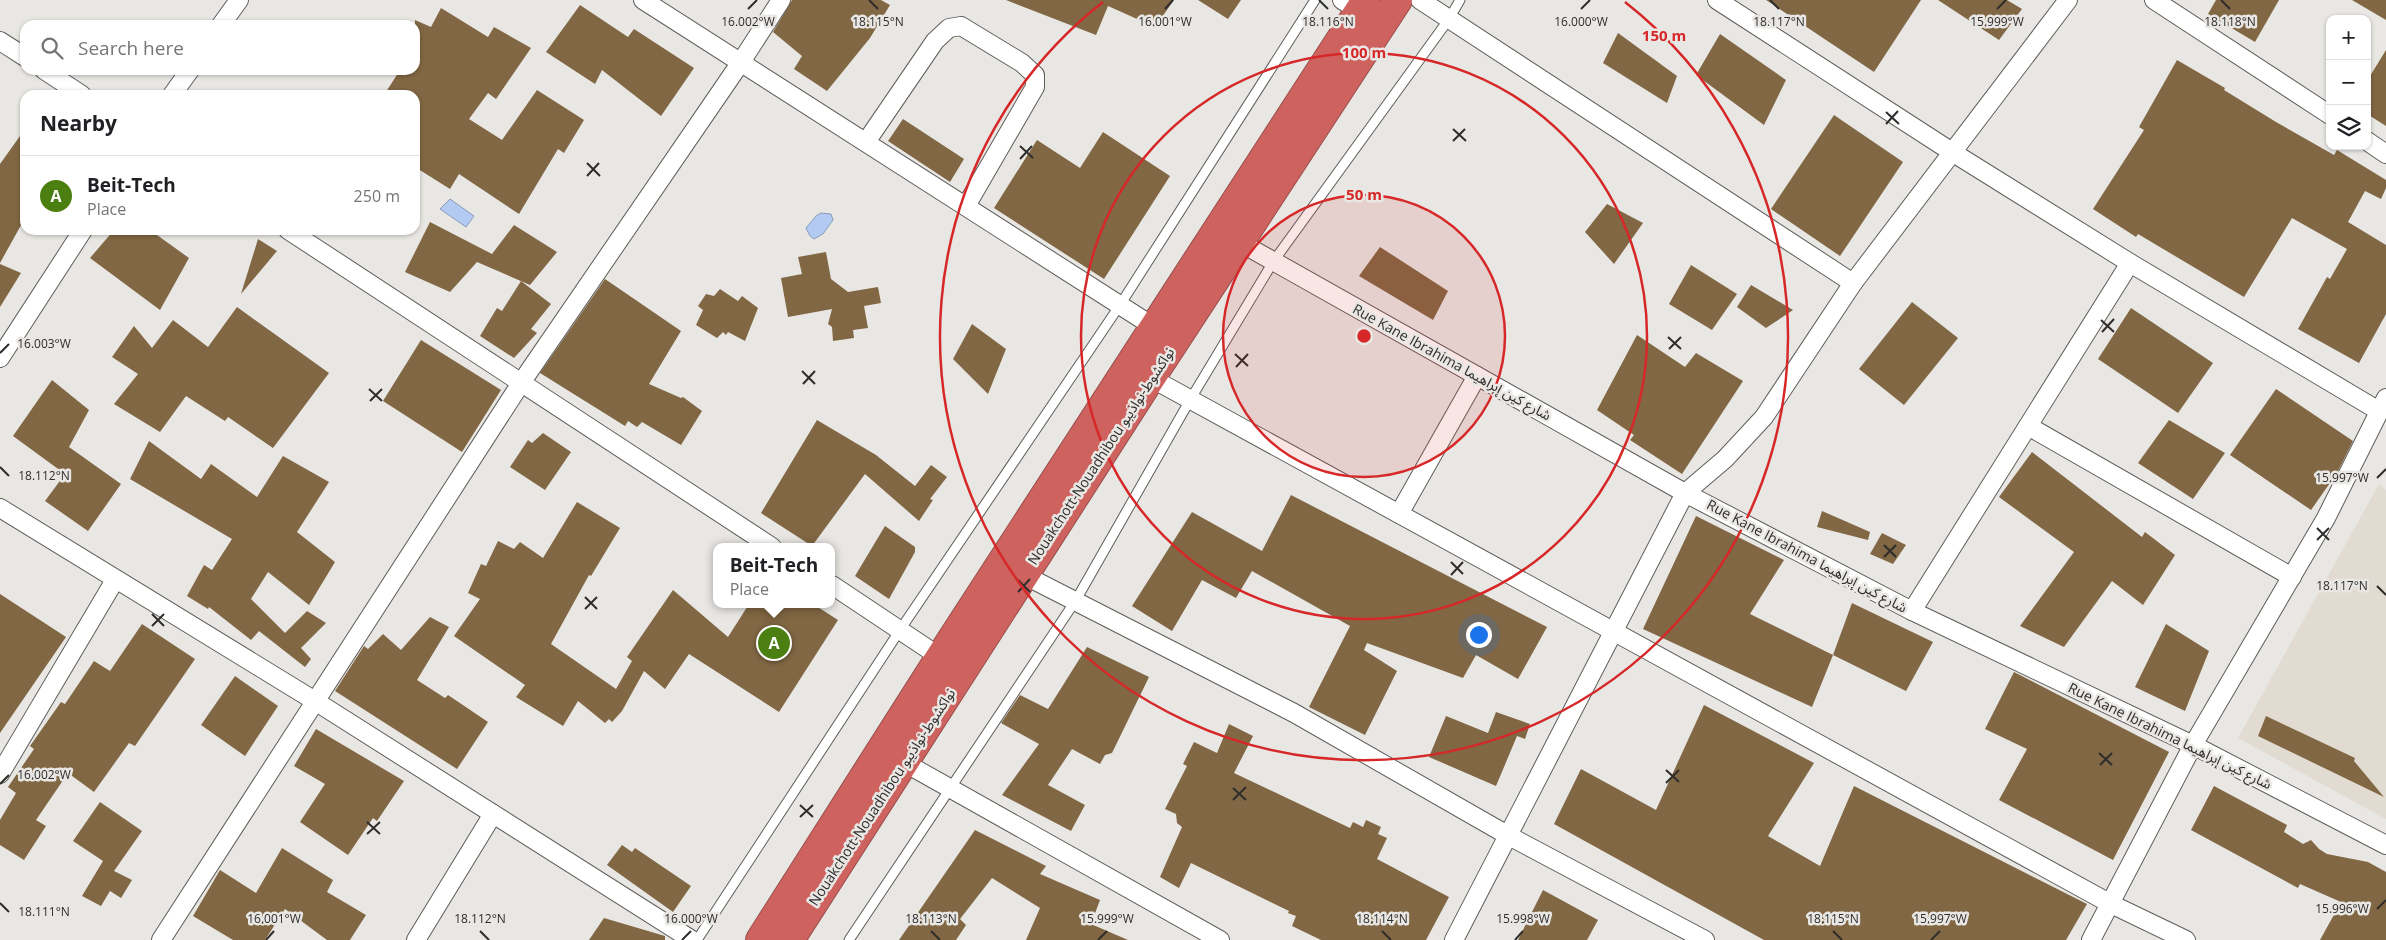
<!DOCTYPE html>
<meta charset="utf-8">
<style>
:root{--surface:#fff;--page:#f2f2f2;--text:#202124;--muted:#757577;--line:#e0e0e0;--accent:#4c7f12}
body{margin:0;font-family:"Open Sans","Noto Sans Arabic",sans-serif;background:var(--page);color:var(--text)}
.controls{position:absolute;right:15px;top:15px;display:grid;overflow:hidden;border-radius:10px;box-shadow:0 1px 4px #0004}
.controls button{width:45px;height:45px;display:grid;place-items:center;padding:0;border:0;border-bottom:1px solid var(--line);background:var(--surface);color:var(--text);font:25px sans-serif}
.you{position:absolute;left:1478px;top:634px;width:18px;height:18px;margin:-12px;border:4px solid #fff;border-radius:50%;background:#1a73e8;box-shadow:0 0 0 8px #1a73e833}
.badge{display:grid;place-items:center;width:32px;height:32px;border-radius:50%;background:var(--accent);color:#fff;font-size:16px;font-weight:700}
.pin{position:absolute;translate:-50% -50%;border:2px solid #fff;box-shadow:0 1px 5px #0006}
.popup{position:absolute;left:713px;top:543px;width:122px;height:65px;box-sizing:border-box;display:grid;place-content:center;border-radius:10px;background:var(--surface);filter:drop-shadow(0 1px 4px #0005);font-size:16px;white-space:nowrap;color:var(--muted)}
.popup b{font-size:19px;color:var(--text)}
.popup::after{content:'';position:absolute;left:50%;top:100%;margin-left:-10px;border:10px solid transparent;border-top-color:var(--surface)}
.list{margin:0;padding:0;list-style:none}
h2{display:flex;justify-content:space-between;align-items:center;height:65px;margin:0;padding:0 20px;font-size:21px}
h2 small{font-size:16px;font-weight:400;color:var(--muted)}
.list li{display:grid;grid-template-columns:32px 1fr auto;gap:15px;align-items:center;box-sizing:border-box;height:80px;padding:0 20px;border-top:1px solid var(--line)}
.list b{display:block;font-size:19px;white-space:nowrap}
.list p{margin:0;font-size:16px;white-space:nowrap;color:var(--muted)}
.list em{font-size:16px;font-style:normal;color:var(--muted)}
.icon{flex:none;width:28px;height:28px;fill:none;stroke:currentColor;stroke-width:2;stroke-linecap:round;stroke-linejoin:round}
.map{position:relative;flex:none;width:2386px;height:940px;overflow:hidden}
.search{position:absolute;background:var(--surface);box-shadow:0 1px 4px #0004;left:20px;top:20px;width:400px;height:55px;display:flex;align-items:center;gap:12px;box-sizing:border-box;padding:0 18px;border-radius:15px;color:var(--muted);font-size:19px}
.panel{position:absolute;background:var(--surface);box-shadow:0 1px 4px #0004;left:20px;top:90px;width:400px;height:145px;border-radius:15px}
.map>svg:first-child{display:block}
.built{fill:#e1dbd1}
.water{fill:#b3cbf3;stroke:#8b9cb7}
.building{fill:#816743}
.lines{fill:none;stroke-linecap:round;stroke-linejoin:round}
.lane-casing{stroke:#5f5d5b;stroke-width:11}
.street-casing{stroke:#5f5d5b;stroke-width:20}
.highway-casing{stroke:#964f4c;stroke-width:30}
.lane{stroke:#fff;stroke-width:9}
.street{stroke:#fff;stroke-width:18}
.highway{stroke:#ce625e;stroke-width:28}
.ticks{fill:none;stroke:#2e2d2c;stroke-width:2}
.ring{fill:none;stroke:#d62828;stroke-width:2.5}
.labels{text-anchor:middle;stroke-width:5;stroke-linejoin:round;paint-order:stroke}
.street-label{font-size:14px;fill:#2e2d2c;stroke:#e9e7e4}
.ticks-label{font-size:12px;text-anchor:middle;fill:#2e2d2c;stroke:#e9e7e4;stroke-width:5;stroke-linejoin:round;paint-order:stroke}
.centre{fill:#d62828;stroke:#e9e7e4;stroke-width:2.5}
.ring-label{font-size:15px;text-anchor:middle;font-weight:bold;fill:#d62828;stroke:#e9e7e4;stroke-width:5;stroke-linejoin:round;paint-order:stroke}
</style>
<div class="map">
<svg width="2386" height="940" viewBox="0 0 2386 940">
<rect width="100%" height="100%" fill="#e9e7e4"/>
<polygon class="built" points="2379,484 2386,490 2386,819 2238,738"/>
<g class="water">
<polygon points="450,199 474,216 466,227 440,209"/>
<polygon points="821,213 831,214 833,220 823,234 814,239 810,236 806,228 816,216"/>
</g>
<g class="building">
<polygon points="792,0 881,0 890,5 870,38 827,91 794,69 802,56 773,32"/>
<polygon points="1006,0 1174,0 1155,27 1108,6 1096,35"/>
<polygon points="1198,0 1241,0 1228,19"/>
<polygon points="1766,0 1921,0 1874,72"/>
<polygon points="1938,0 2007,0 2022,9 1999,40"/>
<polygon points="2216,0 2279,0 2255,42 2208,14"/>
<polygon points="2352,0 2386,0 2386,20"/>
<polygon points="580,5 628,37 634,29 694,68 661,116 602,70 595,84 546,52"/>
<polygon points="441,8 488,37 494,27 531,48 496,99 488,93 469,119 502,140 537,90 584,120 564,153 558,149 519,214 459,174 450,189 415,167 415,95 384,95 400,70 415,70 415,20 431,27"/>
<polygon points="1618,33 1677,76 1667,103 1603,63"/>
<polygon points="1720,34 1786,80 1764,125 1696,75"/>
<polygon points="2386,50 2386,126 2367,114 2367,81"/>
<polygon points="2177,60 2225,88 2224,90 2276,122 2334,155 2337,150 2386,180 2386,188 2381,199 2365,191 2348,222 2386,245 2386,314 2359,363 2298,329 2327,277 2330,279 2347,249 2292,218 2244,297 2138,234 2136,237 2093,209 2144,130 2139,127"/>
<polygon points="1834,115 1903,162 1840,256 1771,209"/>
<polygon points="903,119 964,159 950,182 888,141"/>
<polygon points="25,129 25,218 0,263 0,164"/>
<polygon points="1103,132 1170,176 1104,279 994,208 1037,140 1080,168"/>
<polygon points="1607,204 1643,223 1614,264 1585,232"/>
<polygon points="430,222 492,254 514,225 557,252 530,285 477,262 450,292 405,272"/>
<polygon points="114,230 150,230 189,258 160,310 90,258"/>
<polygon points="258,239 277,251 241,294"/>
<polygon points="1380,247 1448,291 1433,320 1359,276"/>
<polygon points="826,252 831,279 848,292 878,287 881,303 864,306 868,328 853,330 854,338 833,341 832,327 828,324 832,309 788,317 781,278 802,274 798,257"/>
<polygon points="0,264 21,273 0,307"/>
<polygon points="1691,265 1737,294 1712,330 1669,304"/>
<polygon points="605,279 681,331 649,384 681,398 683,397 702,411 681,445 642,422 637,427 628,421 625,426 540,373"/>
<polygon points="521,281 551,304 531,329 537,333 514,358 480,336 497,308 502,311"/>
<polygon points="1751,285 1793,310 1766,328 1737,307"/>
<polygon points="720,289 738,301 742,296 758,308 745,341 728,332 726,335 723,332 717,338 696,325 703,310 698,306 706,294 714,296"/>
<polygon points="1912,302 1958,338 1904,405 1859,369"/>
<polygon points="237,307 329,373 273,448 228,417 225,421 186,396 160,432 114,404 138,374 112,357 134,326 152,348 173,320 208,347"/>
<polygon points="2131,308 2213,363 2178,413 2098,359"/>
<polygon points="972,324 1006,349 988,394 953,359"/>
<polygon points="1637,335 1685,367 1696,353 1743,381 1682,474 1630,440 1634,435 1597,410"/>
<polygon points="421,340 501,390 462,452 383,401"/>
<polygon points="52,380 89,410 69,447 121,484 88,531 45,501 65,474 13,436"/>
<polygon points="2276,389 2353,441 2337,473 2311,510 2230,455"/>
<polygon points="817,420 876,455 915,486 931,465 947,477 930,499 933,500 919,521 865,474 812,546 761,513"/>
<polygon points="2169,420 2225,453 2193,499 2138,463"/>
<polygon points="543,433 571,452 545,490 510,467 528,440 532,443"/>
<polygon points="149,441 201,479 211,464 257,497 283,456 329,482 297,532 335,562 309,605 268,572 251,599 285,633 307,611 326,623 301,648 311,659 305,667 259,631 251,640 209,607 208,609 187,596 204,565 212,570 232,539 130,479"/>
<polygon points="2032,452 2142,537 2145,532 2175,555 2143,605 2112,581 2064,647 2020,626 2074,552 1999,497"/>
<polygon points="1291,495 1547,627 1518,679 1476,655 1463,678 1367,643 1364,650 1397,671 1365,735 1309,707 1350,626 1252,571 1236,598 1202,580 1172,631 1132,606 1192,512 1262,551"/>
<polygon points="577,502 620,528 591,576 589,575 551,644 616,689 632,661 627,657 673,590 728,637 749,604 813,604 838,620 779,712 689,654 665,689 644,671 622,711 612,722 609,719 605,723 578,701 563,726 516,697 525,685 454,636 480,599 468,593 481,564 486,566 498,541 514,549 520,542 543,558"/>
<polygon points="1822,511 1870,532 1868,540 1817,527"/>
<polygon points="1696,516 1784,560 1750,614 1833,655 1812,707 1643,629"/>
<polygon points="885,526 915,547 915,552 889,599 855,576"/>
<polygon points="1882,533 1906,545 1893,564 1870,554"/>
<polygon points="0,594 66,637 0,733"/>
<polygon points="1852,603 1933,642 1906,691 1833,655"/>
<polygon points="430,617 449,627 417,680 445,698 448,695 488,722 457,769 335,691 364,646 368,649 383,634 401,650"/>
<polygon points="142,624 195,659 135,746 129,743 94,792 68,773 36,820 46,826 24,860 0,845 0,820 16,793 8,787 34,749 30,746 61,702 65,704 94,661 110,671"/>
<polygon points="2166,624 2209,651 2185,711 2135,687"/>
<polygon points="1087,647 1149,677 1112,753 1105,755 1100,764 1072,749 1048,785 1085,805 1071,831 1002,795 1039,744 1001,723 1020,695 1048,709"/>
<polygon points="2014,672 2169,752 2113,860 1999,800 2027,749 1985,729"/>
<polygon points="235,676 278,706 245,756 201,725"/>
<polygon points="1704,705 1814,763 1768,836 1820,866 1854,786 2087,904 2066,940 1764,940 1554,824 1581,769 1656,810"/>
<polygon points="1496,712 1530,724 1525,739 1517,736 1496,786 1429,757 1446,716 1488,733"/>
<polygon points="2266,716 2355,758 2354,761 2384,797 2258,736"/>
<polygon points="1229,724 1253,736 1234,773 1350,828 1353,822 1363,827 1366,820 1381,827 1378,834 1387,838 1377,859 1449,897 1426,940 1321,940 1292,926 1296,916 1288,913 1289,911 1191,863 1179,888 1160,877 1182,827 1177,823 1176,814 1165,809 1187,766 1183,764 1194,742 1217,753"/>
<polygon points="316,729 404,781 377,821 373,818 348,855 300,822 325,784 294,766"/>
<polygon points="2214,786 2287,825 2284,832 2303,844 2311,840 2319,849 2327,854 2368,862 2386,872 2386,940 2320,940 2341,902 2300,884 2298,888 2191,830"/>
<polygon points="100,802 142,831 114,871 132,880 121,898 110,891 101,906 82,896 103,861 73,841"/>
<polygon points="975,830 1046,866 1040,874 1100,900 1091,924 1128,940 1026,940 1040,908 992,878 960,919 966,925 956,940 899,940"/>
<polygon points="622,845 632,852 635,848 691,886 673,912 607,865"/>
<polygon points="282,848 333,880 327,892 366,915 350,940 327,940 285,909 265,940 233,940 193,916 220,870 256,893"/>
<polygon points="1543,890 1598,920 1587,940 1518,940"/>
<polygon points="604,918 665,936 665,940 589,940"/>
</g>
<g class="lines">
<defs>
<g id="lane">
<polyline points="697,940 900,630 1120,305 1315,0"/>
<polyline points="849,940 1076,600 1190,400 1273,262 1449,19 1460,0"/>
</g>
<g id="street">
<polyline points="643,0 1154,327"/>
<polyline points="1342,0 1359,11"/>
<polyline points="1420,0 1853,283"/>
<polyline points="1717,0 1952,152 2130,263 2379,411"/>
<polyline points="2154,0 2330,115"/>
<polyline points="221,25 239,0"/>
<polyline points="0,41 25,57"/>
<polyline points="44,70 82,95"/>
<polyline points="172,95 190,70"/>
<polyline points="2367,141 2386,154"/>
<polyline points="866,142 935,41 949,28 961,26 1022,63 1035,75 1035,87 966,206"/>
<polyline points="288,230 772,547"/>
<polyline points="1241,243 1685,493 1912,611 2193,745 2386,845"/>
<polyline points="0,358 83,230"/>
<polyline points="1151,378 2111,904 2186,940"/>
<polyline points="2028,426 2292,577"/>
<polyline points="0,508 315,701 692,940"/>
<polyline points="1399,514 1477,376"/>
<polyline points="1024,575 1294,713 1509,836 1705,940"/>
<polyline points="832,585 940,657"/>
<polyline points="1912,611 2130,263"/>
<polyline points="905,763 1220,940"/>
<polyline points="0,774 115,580"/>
<polyline points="161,940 521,383 741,62 781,0"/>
<polyline points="416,940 493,814"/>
<polyline points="1454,940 1685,493 1725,459 1764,417 1853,283 2068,0"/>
<polyline points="2091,940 2193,745 2326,518 2386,398"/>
</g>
<g id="highway">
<polyline points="760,940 940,657 1366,0"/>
<polyline points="790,940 1151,378 1398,0"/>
</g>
</defs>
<use href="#lane" class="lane-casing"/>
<use href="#street" class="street-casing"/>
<use href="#highway" class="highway-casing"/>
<use href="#lane" class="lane"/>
<use href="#street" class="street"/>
<use href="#highway" class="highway"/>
</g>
<path class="ticks" d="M869 0 878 9M1319 0 1328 9M1770 0 1779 9M2221 0 2230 9M748 9 757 0M1165 9 1173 0M1581 9 1590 0M1997 9 2006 0M1886 112 1899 124M1886 124 1898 111M1453 129 1466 141M1453 141 1465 129M1020 146 1033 158M1020 159 1032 146M587 163 600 176M587 176 599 163M2101 320 2114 332M2102 332 2114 319M1668 337 1681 349M1669 349 1681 337M0 353 9 344M1235 354 1248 366M1236 367 1248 354M802 371 815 384M803 384 815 371M369 389 382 401M370 401 382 389M0 467 9 476M2377 478 2386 469M2317 528 2329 540M2317 540 2329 528M1884 545 1896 557M1884 557 1896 545M1451 562 1463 574M1451 575 1463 562M1018 580 1030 592M2377 586 2386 595M1018 592 1030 579M585 597 597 609M585 609 597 597M152 614 164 626M152 626 164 614M2099 753 2112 765M2100 765 2112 753M1666 770 1679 782M1666 783 1679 770M0 784 9 775M1233 788 1246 800M1233 800 1246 787M800 805 813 817M800 817 813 805M367 822 380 834M367 834 380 822M0 903 9 912M2377 909 2386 900M480 931 489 940M931 931 940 940M1382 931 1391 940M1833 931 1842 940M266 940 274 931M682 940 691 931M1098 940 1107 931M1515 940 1523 931M1931 940 1940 931"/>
<circle cx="1364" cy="336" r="141" fill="#d62828" fill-opacity=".12"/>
<g class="ring">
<circle cx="1364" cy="336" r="141"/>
<circle cx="1364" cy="336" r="283"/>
<path d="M1625 2A424 424 0 1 1 1103 2"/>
</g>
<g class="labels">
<g class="street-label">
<text transform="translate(1452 362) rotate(29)" y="5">Rue Kane Ibrahima شارع كين إبراهيما</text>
<text transform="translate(1101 456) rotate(-57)" y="5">Nouakchott-Nouadhibou نواكشوط-نواذيبو</text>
<text transform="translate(1807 556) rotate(28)" y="5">Rue Kane Ibrahima شارع كين إبراهيما</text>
<text transform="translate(2170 736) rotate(26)" y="5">Rue Kane Ibrahima شارع كين إبراهيما</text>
<text transform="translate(882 797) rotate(-57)" y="5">Nouakchott-Nouadhibou نواكشوط-نواذيبو</text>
</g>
</g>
<g class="ticks-label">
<text x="878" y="26">18.115°N</text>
<text x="1328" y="26">18.116°N</text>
<text x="1779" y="26">18.117°N</text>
<text x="2230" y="26">18.118°N</text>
<text x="748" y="26">16.002°W</text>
<text x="1165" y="26">16.001°W</text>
<text x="1581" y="26">16.000°W</text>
<text x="1997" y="26">15.999°W</text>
<text x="44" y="348">16.003°W</text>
<text x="44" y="480">18.112°N</text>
<text x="2342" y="482">15.997°W</text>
<text x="2342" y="590">18.117°N</text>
<text x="44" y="779">16.002°W</text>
<text x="2342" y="913">15.996°W</text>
<text x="44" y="916">18.111°N</text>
<text x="274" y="923">16.001°W</text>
<text x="691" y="923">16.000°W</text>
<text x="1107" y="923">15.999°W</text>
<text x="1523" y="923">15.998°W</text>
<text x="1940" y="923">15.997°W</text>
<text x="480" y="923">18.112°N</text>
<text x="931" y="923">18.113°N</text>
<text x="1382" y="923">18.114°N</text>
<text x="1833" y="923">18.115°N</text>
</g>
<circle cx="1364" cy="336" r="8" class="centre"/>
<g class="ring-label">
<text x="1664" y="41">150 m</text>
<text x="1364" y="58">100 m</text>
<text x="1364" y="200">50 m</text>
</g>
</svg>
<div class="controls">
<button>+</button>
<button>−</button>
<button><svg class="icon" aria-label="layers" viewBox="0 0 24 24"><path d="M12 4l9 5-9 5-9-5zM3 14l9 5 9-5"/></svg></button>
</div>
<div class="you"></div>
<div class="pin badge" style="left:774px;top:643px">A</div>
<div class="popup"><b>Beit-Tech</b>Place</div>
<div class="search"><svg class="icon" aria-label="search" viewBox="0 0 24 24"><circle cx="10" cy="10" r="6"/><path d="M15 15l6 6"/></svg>Search here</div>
<section class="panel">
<h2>Nearby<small></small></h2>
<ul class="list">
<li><span class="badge">A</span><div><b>Beit-Tech</b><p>Place</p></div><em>250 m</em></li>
</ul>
</section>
</div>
